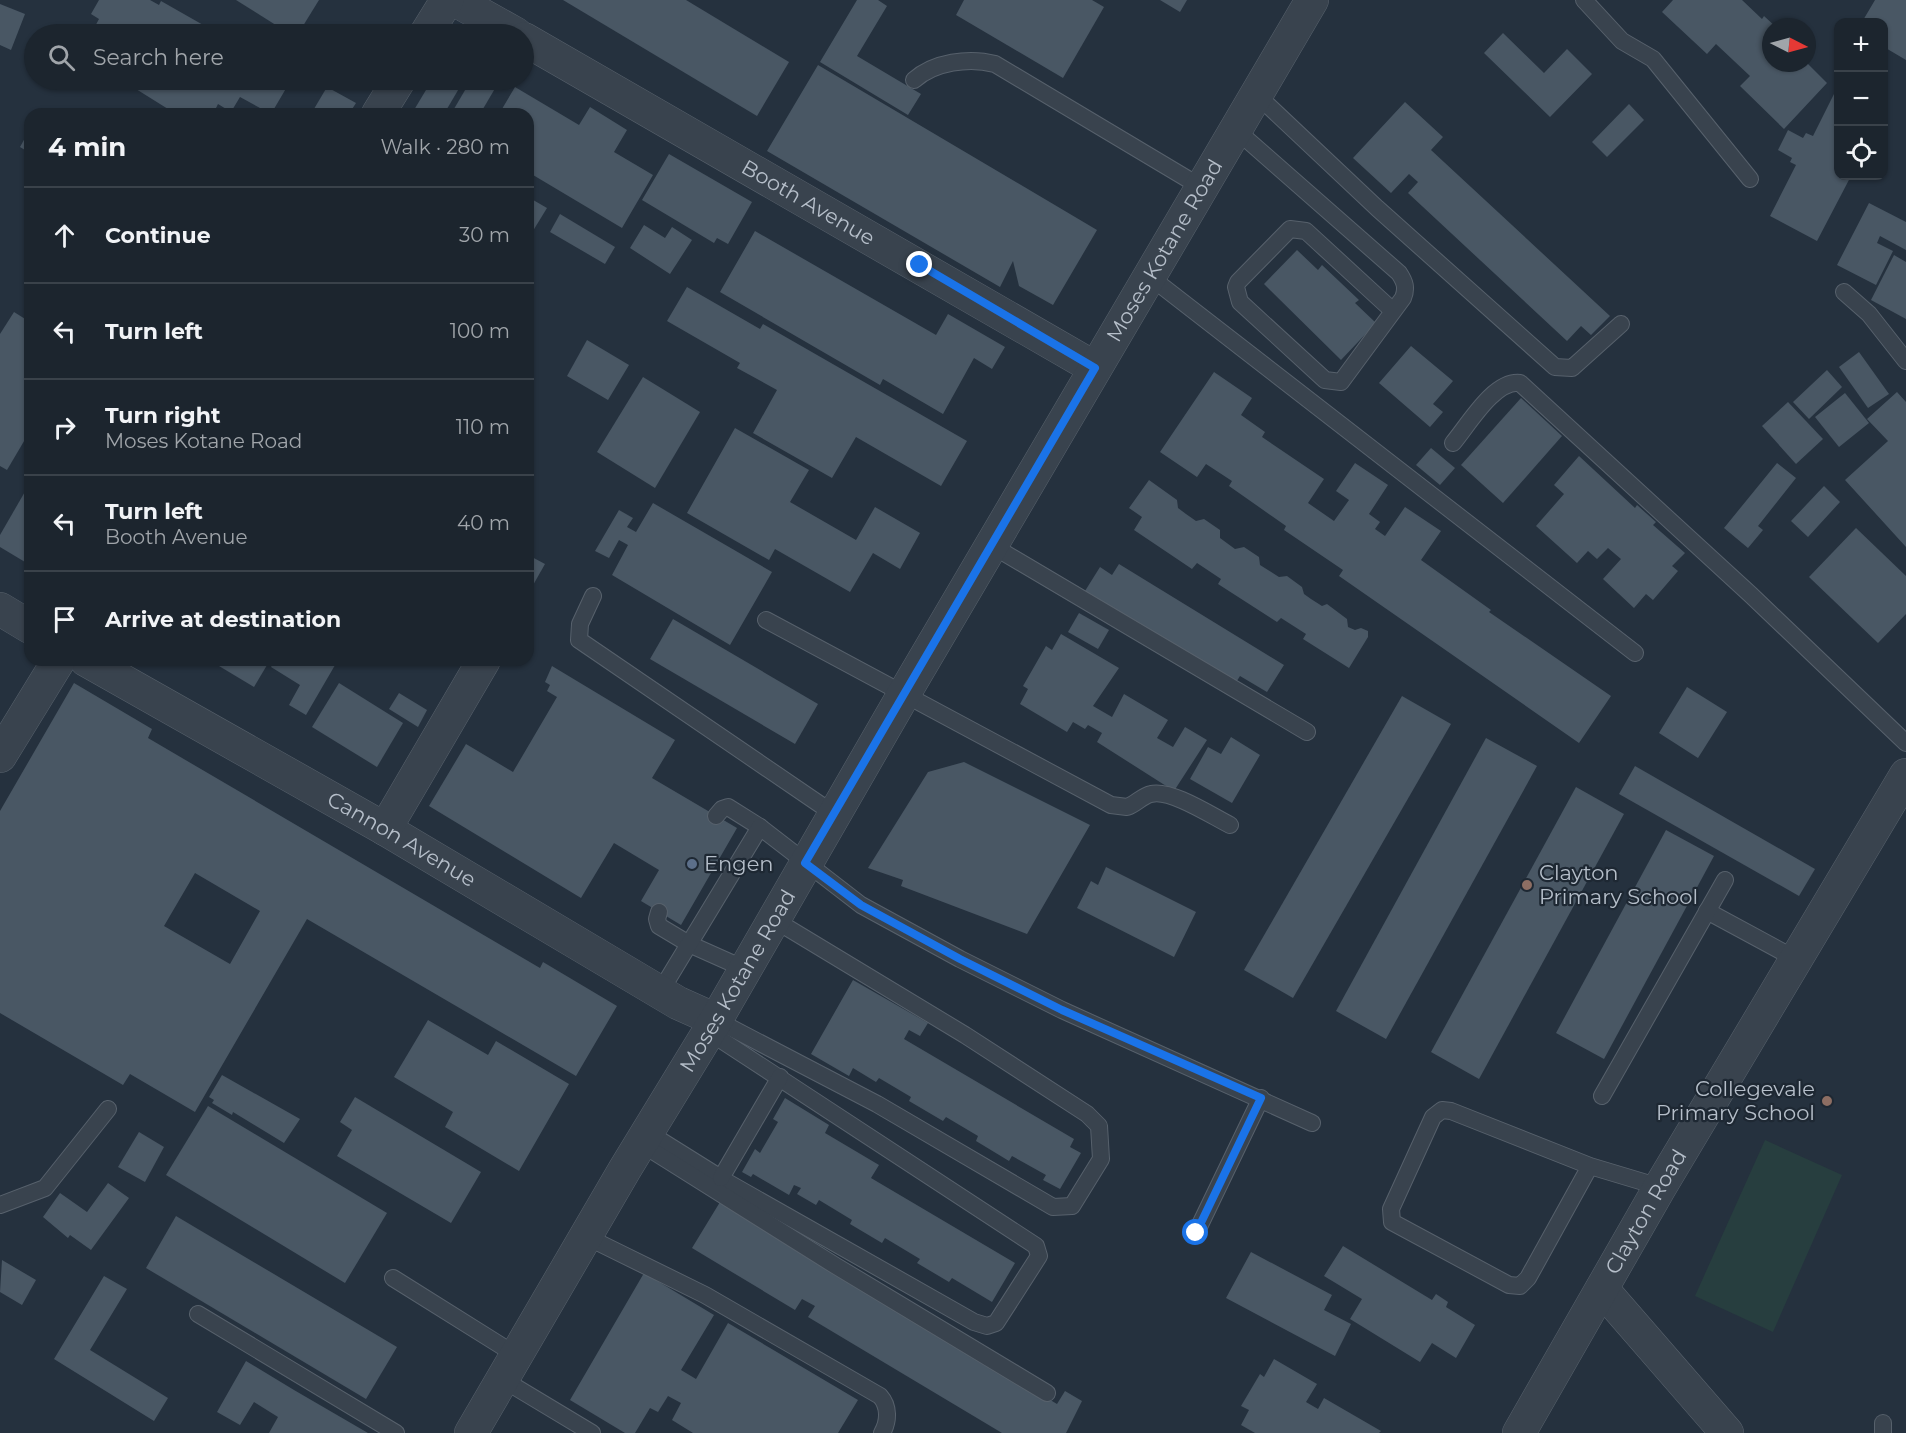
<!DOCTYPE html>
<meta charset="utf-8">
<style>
:root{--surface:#1c252e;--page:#252d36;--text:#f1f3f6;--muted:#a0a5aa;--line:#3a424a}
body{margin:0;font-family:Montserrat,sans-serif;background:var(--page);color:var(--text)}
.controls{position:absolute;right:18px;top:18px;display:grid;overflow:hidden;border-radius:12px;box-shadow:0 2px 4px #0004}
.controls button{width:54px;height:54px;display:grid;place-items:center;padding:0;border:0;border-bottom:2px solid var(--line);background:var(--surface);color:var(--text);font:30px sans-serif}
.compass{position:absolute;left:1762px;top:18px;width:54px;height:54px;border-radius:50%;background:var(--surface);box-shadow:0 2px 4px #0004;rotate:96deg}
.stop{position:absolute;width:18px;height:18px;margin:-14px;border:4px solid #1a73e8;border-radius:50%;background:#fff}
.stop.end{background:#1a73e8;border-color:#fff;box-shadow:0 2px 6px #0008}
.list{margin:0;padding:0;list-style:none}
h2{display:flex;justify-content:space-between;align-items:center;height:78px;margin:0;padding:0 24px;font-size:26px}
h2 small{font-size:20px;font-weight:400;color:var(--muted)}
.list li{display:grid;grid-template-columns:39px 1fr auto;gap:18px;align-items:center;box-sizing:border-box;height:96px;padding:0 24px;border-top:2px solid var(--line)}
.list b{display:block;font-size:22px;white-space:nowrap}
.list p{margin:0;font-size:20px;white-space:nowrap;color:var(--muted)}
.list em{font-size:20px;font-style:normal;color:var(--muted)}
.icon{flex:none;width:33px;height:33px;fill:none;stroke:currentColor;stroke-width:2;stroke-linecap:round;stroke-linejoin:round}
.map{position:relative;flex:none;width:1906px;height:1433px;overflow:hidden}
.search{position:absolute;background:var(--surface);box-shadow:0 2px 4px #0004;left:24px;top:24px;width:510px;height:66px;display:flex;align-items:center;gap:15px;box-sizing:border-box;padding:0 21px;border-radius:33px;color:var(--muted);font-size:22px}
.panel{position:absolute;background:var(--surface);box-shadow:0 2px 4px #0004;left:24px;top:108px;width:510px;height:558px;border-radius:18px}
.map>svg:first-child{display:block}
.green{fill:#273e3f}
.building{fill:#495764;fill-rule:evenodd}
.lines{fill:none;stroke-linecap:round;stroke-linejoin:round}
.service-casing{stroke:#57616c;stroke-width:18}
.minor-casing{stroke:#57616c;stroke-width:34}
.tertiary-casing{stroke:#57616c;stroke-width:34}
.service{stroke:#39434e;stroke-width:16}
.minor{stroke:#39434e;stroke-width:33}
.tertiary{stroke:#39434e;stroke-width:33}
.route{stroke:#1a73e8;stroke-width:8}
.service-dot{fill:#5c6f8a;stroke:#1e2833;stroke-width:2}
.education-dot{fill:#8d6e63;stroke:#1e2833;stroke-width:2}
.labels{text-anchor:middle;stroke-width:4.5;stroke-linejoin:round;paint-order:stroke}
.street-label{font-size:21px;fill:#b5bec9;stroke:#1e2833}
.poi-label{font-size:21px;fill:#b5bec9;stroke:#1e2833;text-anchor:start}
</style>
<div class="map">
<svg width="1906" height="1433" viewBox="0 0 1906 1433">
<rect width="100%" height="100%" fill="#25313e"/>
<polygon class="green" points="1765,1140 1842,1175 1773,1332 1695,1296"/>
<g class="building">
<polygon points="99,0 150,0 159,5 161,1 219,34 96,34 92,32 99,19 91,14"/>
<polygon points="236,0 319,0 298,34 290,34"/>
<polygon points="563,0 686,0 789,62 757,116"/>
<polygon points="857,0 878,0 887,6 857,56 921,94 908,115 820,62"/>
<polygon points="964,0 1092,0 1104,7 1063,78 956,15"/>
<polygon points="1160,0 1187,0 1180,12"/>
<polygon points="1673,0 1742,0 1762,19 1764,16 1776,27 1771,27 1771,63 1807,63 1827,83 1784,129 1740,86 1750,76 1716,44 1707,54 1662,12"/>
<polygon points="1875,0 1906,0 1906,60 1884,47 1884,22 1862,22"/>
<polygon points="0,4 25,14 11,50 0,45"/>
<polygon points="1503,33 1544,73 1567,49 1592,74 1550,117 1484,53"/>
<polygon points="818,65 1097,230 1053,305 1019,286 1013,261 1000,287 767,151"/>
<polygon points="141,80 291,80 271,114 240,97 231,112 218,104 213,114 176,114 136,89"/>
<polygon points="432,80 464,80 444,114 420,114 414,110"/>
<polygon points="471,80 500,80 480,114 451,114"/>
<polygon points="1838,86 1838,176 1851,176 1817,241 1770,216 1796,165 1790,162 1792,158 1778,150 1788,130 1803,138 1806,133 1813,136"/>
<polygon points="327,87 356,103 349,114 311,114"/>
<polygon points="515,87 579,125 590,107 627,130 614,152 653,175 622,228 528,172 528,114 499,114"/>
<polygon points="1405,102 1443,137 1431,150 1610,316 1591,335 1581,326 1567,341 1408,193 1418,182 1409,174 1391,193 1353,158"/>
<polygon points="1629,104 1644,120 1607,157 1592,142"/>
<polygon points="30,129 30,153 20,147"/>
<polygon points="669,154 752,202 728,244 717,238 714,243 642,200"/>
<polygon points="528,197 547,208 528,239"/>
<polygon points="1869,203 1906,222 1906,250 1880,236 1877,243 1893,251 1876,285 1837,265"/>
<polygon points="560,214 615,247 605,264 550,232"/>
<polygon points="644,225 665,238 672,227 692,240 670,274 630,248"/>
<polygon points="755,231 936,335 948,314 1005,347 992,369 974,358 943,414 883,379 880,385 720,292"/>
<polygon points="1297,250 1318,270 1322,265 1359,300 1355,303 1376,323 1341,360 1264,284"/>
<polygon points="1894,255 1906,262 1906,319 1871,300"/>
<polygon points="687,287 760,329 763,324 967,441 941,486 856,437 832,478 753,433 777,390 737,368 740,363 667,321"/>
<polygon points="14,312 30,322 30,431 7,470 0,466 0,334"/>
<polygon points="587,340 629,365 608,400 567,376"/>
<polygon points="1411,346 1453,381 1433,404 1443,412 1430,427 1379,383"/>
<polygon points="1859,352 1889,394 1868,408 1839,367"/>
<polygon points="1827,370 1842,387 1809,419 1793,402"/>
<polygon points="1214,372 1252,398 1241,415 1265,432 1262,437 1324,479 1308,503 1334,521 1349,500 1336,491 1355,463 1388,485 1369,514 1380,522 1375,529 1385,536 1405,507 1441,531 1421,560 1491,610 1489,612 1611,696 1579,743 1339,576 1343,570 1284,530 1286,526 1229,486 1232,481 1206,464 1197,477 1160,452"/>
<polygon points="643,377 700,412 655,488 597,452"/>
<polygon points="1897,392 1906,402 1906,547 1845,480 1888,441 1867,419"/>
<polygon points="1845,393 1869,423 1839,447 1815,417"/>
<polygon points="1521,398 1562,436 1503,503 1461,465"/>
<polygon points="1788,402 1823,439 1796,464 1762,426"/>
<polygon points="735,428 809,470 790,502 856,540 875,507 920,533 900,569 873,553 850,592 775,549 769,560 687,513"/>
<polygon points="1431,448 1455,468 1440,485 1416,465"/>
<polygon points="1579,456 1635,508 1637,505 1656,522 1653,525 1685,553 1672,566 1678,571 1653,600 1646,594 1634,608 1603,579 1621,559 1608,548 1597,559 1588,551 1577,563 1536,526 1564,494 1554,485"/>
<polygon points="1777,463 1796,478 1758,526 1763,530 1748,548 1724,528"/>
<polygon points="1149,480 1177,500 1178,508 1186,514 1196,521 1204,519 1220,530 1220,538 1235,549 1244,547 1259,557 1260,565 1279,577 1287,576 1302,587 1304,594 1311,599 1322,606 1327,604 1347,619 1348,627 1355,630 1361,628 1368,631 1368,637 1349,668 1303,639 1306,634 1281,618 1277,622 1218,584 1221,579 1197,563 1192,569 1134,530 1142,517 1129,508"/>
<polygon points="30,483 30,565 0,547 0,535"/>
<polygon points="1824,486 1840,502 1808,537 1791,521"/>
<polygon points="653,503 772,572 730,645 612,575 628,545 619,540 609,558 595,551 619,510 633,518 627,527 636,532"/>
<polygon points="1856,528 1906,576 1906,614 1878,643 1809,577"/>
<polygon points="530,556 545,564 528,594 528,560"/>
<polygon points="1119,564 1284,665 1267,692 1240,676 1235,684 1085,591 1100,567 1112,575"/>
<polygon points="1079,613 1109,630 1098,649 1068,632"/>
<polygon points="673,619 818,704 795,744 650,659"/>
<polygon points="1061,634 1119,668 1093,706 1112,717 1124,694 1168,720 1157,738 1173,747 1185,727 1207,740 1174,791 1097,742 1102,733 1088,725 1085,729 1073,722 1067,732 1020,704 1028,689 1023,686 1046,646 1052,650"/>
<polygon points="209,660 270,660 254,687"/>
<polygon points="275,660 338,660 306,715 289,705 300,685 271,667"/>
<polygon points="552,666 675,740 652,778 737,828 681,925 641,901 659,870 614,843 581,898 429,806 466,744 513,772 557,697 547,691 550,685 545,682"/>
<path d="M74 683 152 729 148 738 540 968 543 962 617 1006 576 1076 307 919 195 1112 130 1074 123 1085 0 1013V811ZM195 873 260 911 230 964 164 926Z"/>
<polygon points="339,683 403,723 377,767 312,727"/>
<polygon points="1687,687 1727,712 1698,758 1659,733"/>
<polygon points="399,693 427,710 418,727 389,709"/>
<polygon points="1402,696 1451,724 1293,998 1244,970"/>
<polygon points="1231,737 1260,755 1232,803 1190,779 1208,747 1221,754"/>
<polygon points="1486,738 1537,766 1386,1039 1336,1011"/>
<polygon points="964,762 1090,825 1027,934 901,886 903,880 868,868 928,772"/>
<polygon points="1635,766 1815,869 1799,896 1619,794"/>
<polygon points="1576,787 1624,814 1479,1079 1431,1052"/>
<polygon points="1666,830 1714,856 1604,1059 1556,1033"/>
<polygon points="1106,867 1196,912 1174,957 1077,908 1091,881 1098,885"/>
<polygon points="853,980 928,1023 920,1036 909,1030 904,1039 1074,1139 1070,1147 1081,1153 1060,1189 1043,1180 1046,1175 1012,1156 1009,1161 976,1141 978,1136 946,1117 943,1121 909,1101 911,1097 879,1078 876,1082 853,1068 849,1076 811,1054"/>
<polygon points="428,1020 488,1055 496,1041 569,1084 519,1171 445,1127 453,1112 394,1077"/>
<polygon points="222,1075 300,1119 284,1143 233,1112 232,1115 212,1103 214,1100 209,1097"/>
<polygon points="355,1097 481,1172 451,1223 337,1156 352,1130 340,1122"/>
<polygon points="785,1098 829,1125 825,1133 879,1165 871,1178 1015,1263 992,1302 952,1278 949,1282 917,1263 920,1259 885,1238 882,1243 850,1224 852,1220 819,1200 816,1205 797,1194 801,1188 794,1185 789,1195 753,1174 751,1177 742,1172 755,1149 760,1153 778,1122 773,1119"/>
<polygon points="208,1106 387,1213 345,1283 166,1175"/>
<polygon points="139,1132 164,1147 145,1182 118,1167"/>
<polygon points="108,1183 129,1198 91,1250 70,1235 68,1238 43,1217 60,1193 87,1212"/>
<polygon points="720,1202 1057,1404 1065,1391 1082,1401 1066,1433 1002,1433 808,1317 815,1306 802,1299 795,1310 692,1248"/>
<polygon points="176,1216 397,1347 366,1399 146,1268"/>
<polygon points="1343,1246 1432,1300 1436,1294 1448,1302 1446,1307 1475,1325 1456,1358 1432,1343 1420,1362 1350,1319 1362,1299 1324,1276"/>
<polygon points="1251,1252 1332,1295 1324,1310 1351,1324 1335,1356 1226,1298"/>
<polygon points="2,1260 36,1280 22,1305 0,1292"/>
<polygon points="644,1273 714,1315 681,1370 696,1379 728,1323 858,1400 838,1433 693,1433 672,1420 681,1403 668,1396 658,1412 650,1408 635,1433 625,1433 570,1400"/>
<polygon points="104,1276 127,1289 90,1350 168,1398 154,1421 54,1359"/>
<polygon points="1274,1359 1317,1384 1306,1402 1318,1409 1324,1398 1381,1431 1379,1433 1255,1433 1241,1425 1249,1410 1241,1406 1260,1374 1264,1377"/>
<polygon points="246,1361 294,1390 368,1433 269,1433 278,1417 254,1402 240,1425 217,1412"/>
</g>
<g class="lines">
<defs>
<g id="service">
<polyline points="1584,0 1622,41 1653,59 1750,179"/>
<path d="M914 80C934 62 969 57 995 64L1201 187"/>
<polyline points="1256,94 1377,208 1555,367 1572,368 1621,324"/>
<path d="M1235 129 1399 273C1405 282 1407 288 1403 298L1341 382 1325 380 1240 302 1236 287 1238 282 1290 229 1306 231 1393 311"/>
<polyline points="1149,276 1635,653"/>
<polyline points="1844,292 1869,314 1906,361"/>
<path d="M1453 443C1469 424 1494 380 1520 383L1751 595 1906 743"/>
<polyline points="991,545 1307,732"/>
<polyline points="593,596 580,624 579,640 834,814"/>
<path d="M766 620 1111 805 1127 807C1136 804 1142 796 1151 794 1171 789 1212 816 1230 825"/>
<polyline points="716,816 722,809 728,807 760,827"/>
<polyline points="1707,911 1794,958"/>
<polyline points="659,912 657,919 659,926 689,944 745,969"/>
<polyline points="660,992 760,827 861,905 960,959 1062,1010 1312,1123"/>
<polyline points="716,1020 877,1104 1053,1207 1072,1206 1101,1159 1099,1126 1087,1114 965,1035 773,919"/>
<polyline points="1602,1096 1725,880"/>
<polyline points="647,1132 727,1182 974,1322 987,1326 996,1323 1039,1256 1036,1246 709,1032"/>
<polyline points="640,1143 836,1266 1047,1393"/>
<polyline points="1590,1166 1528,1278 1520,1286 1509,1285 1392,1222 1391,1209 1433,1117 1442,1110 1451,1111 1590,1166 1660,1187"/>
<polyline points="721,1178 780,1077"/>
<polyline points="0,1205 45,1188 108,1109"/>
<polyline points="1196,1233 1261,1098"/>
<path d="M585 1236 705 1295 880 1396C889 1406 889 1421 882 1433"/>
<polyline points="393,1278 516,1355"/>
<polyline points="198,1314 396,1433"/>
<polyline points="502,1379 592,1433"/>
<polyline points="1883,1433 1883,1423"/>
</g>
<g id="minor">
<polyline points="455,0 516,34"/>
<polyline points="426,34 447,0"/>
<path id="s1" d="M524 39 1095 368"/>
<polyline points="378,114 399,80"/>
<polyline points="0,609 30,627"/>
<path id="s2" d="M86 660 385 829 678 1003 716 1020"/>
<polyline points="0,756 59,660"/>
<polyline points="385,829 484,660"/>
<polyline points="1602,1289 1727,1433"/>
<path id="s3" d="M1519 1433 1660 1187 1906 775"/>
</g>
<g id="tertiary">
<path id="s4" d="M471 1433 625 1169 716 1020 904 694 1312 0"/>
</g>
</defs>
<use href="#service" class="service-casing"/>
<use href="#minor" class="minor-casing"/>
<use href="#tertiary" class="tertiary-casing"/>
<use href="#service" class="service"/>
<use href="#minor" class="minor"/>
<use href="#tertiary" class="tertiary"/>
</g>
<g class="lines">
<polyline class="route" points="920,265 1095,368 805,863 861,905 960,959 1062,1010 1261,1098 1196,1233"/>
</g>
<circle class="service-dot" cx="692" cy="864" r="6"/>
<g class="education-dot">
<circle cx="1527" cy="885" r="6"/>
<circle cx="1827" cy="1101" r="6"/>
</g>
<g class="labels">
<g class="street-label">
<text dy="7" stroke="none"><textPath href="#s1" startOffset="328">Booth Avenue</textPath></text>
<text dy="7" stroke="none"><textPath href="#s4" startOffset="1371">Moses Kotane Road</textPath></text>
<text dy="7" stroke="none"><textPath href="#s2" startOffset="363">Cannon Avenue</textPath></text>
<text dy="7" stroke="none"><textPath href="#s4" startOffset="525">Moses Kotane Road</textPath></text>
<text dy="7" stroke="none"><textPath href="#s3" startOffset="255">Clayton Road</textPath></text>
</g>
<g class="poi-label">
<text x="704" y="871">Engen</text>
<text x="1539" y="880">Clayton<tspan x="1539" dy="24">Primary School</tspan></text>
<text x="1815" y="1096" text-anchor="end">Collegevale<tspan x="1815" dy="24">Primary School</tspan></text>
</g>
</g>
</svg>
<div class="controls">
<button>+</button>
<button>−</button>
<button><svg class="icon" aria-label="locate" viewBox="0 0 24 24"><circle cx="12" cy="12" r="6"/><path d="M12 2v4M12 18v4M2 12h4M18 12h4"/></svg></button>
</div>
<svg class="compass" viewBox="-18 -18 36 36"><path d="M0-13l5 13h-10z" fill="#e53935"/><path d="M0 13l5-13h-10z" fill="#a0a5aa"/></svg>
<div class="stop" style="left:1196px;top:1233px"></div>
<div class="stop end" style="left:920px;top:265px"></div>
<div class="search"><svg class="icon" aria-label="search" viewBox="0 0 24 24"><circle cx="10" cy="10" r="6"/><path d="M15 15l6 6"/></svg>Search here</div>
<section class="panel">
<h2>4 min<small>Walk · 280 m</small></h2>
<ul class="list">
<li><svg class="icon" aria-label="ahead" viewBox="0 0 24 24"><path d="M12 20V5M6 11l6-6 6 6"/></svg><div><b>Continue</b></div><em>30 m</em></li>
<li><svg class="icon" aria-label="left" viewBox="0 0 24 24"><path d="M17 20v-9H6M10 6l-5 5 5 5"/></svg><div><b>Turn left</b></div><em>100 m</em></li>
<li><svg class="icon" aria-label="right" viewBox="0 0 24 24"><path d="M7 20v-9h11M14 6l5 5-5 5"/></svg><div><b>Turn right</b><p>Moses Kotane Road</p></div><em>110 m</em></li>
<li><svg class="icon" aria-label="left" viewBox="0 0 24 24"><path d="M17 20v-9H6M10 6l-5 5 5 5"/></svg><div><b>Turn left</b><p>Booth Avenue</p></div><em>40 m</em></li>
<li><svg class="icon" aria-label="arrive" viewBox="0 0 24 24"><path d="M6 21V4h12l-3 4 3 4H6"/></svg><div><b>Arrive at destination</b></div></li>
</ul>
</section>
</div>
